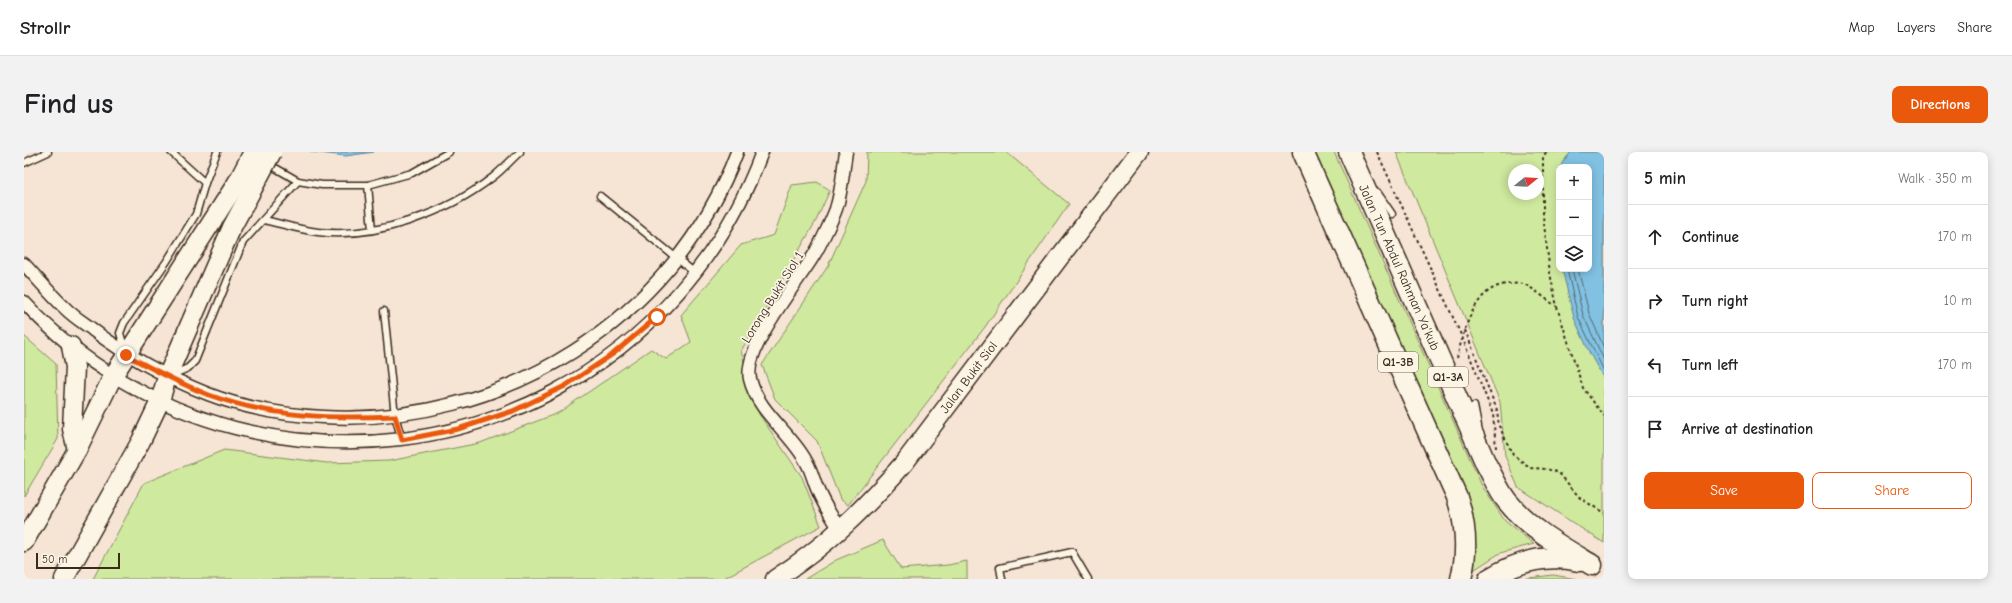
<!DOCTYPE html>
<meta charset="utf-8">
<style>
:root{--surface:#fff;--page:#f2f2f2;--text:#202124;--muted:#757577;--line:#e0e0e0;--accent:#ea580c}
body{margin:0;font-family:"Comic Neue",sans-serif;background:var(--page);color:var(--text)}
.controls{position:absolute;right:12px;top:12px;display:grid;overflow:hidden;border-radius:8px;box-shadow:0 2px 10px #0003}
.controls button{width:36px;height:36px;display:grid;place-items:center;padding:0;border:0;border-bottom:1px solid var(--line);background:var(--surface);color:var(--text);font:20px sans-serif}
.compass{position:absolute;left:1484px;top:12px;width:36px;height:36px;border-radius:50%;background:var(--surface);box-shadow:0 2px 10px #0003;rotate:72deg}
.scale{position:absolute;left:12px;bottom:10px;width:84px;box-sizing:border-box;padding-left:4px;border:2px solid #3b2a1e;border-top:0;font-size:11px;line-height:14px;white-space:nowrap;color:#3b2a1e;-webkit-text-stroke:3px #fcf5e5;paint-order:stroke}
.stop{position:absolute;width:12px;height:12px;margin:-9px;border:3px solid #ea580c;border-radius:50%;background:#fff}
.stop.end{background:#ea580c;border-color:#fff;box-shadow:0 1px 4px #0008}
.list{margin:0;padding:0;list-style:none}
h2{display:flex;justify-content:space-between;align-items:center;height:52px;margin:0;padding:0 16px;font-size:17px}
h2 small{font-size:13px;font-weight:400;color:var(--muted)}
.list li{display:grid;grid-template-columns:26px 1fr auto;gap:12px;align-items:center;box-sizing:border-box;height:64px;padding:0 16px;border-top:1px solid var(--line)}
.list b{display:block;font-size:15px;white-space:nowrap}
.list em{font-size:13px;font-style:normal;color:var(--muted)}
.actions{display:flex;gap:8px;padding:12px 16px}
.actions a{flex:1;padding:9px 0;border:1px solid var(--accent);border-radius:8px;text-align:center;font-size:14px;color:var(--accent)}
.actions .main{background:var(--accent);color:#fff}
.icon{flex:none;width:22px;height:22px;fill:none;stroke:currentColor;stroke-width:2;stroke-linecap:round;stroke-linejoin:round}
.map{position:relative;flex:none;width:1580px;height:427px;overflow:hidden;border-radius:8px}
header{display:flex;align-items:center;gap:24px;box-sizing:border-box;height:56px;padding:0 20px;background:var(--surface);border-bottom:1px solid var(--line)}
header strong{font-size:19px}
nav{display:flex;gap:22px;margin-inline-start:auto;font-size:14px}
.intro{display:flex;align-items:center;justify-content:space-between;box-sizing:border-box;height:96px;padding:0 24px}
h1{margin:0;font-size:28px}
.button{padding:10px 18px;border-radius:8px;background:var(--accent);color:#fff;font-size:14px;font-weight:700}
main{display:flex;gap:24px;padding:0 24px}
aside{flex:1;background:var(--surface);border-radius:8px;box-shadow:0 2px 10px #0003}
.map>svg:first-child{display:block}
.green{fill:#cfe99f;stroke:#858a5e;fill-rule:evenodd}
.water{fill:#81c1e2;stroke:#658594}
.lines{fill:none;stroke-linecap:round;stroke-linejoin:round}
.shore{stroke:#57666c;stroke-width:1}
.lane-casing{stroke:#3b2a1e;stroke-width:9}
.street-casing{stroke:#3b2a1e;stroke-width:15}
.secondary-casing{stroke:#3b2a1e;stroke-width:21}
.primary-casing{stroke:#3b2a1e;stroke-width:23}
.path{stroke:#3b2a1e;stroke-width:2;stroke-dasharray:3 3;stroke-linecap:butt}
.lane{stroke:#fcf5e5;stroke-width:6}
.street{stroke:#fcf5e5;stroke-width:12}
.secondary{stroke:#fcf5e5;stroke-width:18}
.primary{stroke:#fcf5e5;stroke-width:20}
.secondary-bridge-casing{stroke:#3b2a1e;stroke-width:21;stroke-linecap:butt}
.secondary-bridge{stroke:#fcf5e5;stroke-width:18}
.route{stroke:#ea580c;stroke-width:5}
.labels{text-anchor:middle;stroke-width:3.5;stroke-linejoin:round;paint-order:stroke}
.shield{fill:#fcf5e5;stroke:#75675a;stroke-width:1}
.shield-label{font-size:12px;font-weight:bold;fill:#3b2a1e}
.street-label{font-size:13px;fill:#3b2a1e;stroke:#fcf5e5}
</style>
<header>
<strong>Strollr</strong>
<nav><a>Map</a><a>Layers</a><a>Share</a></nav>
</header>
<div class="intro"><h1>Find us</h1><a class="button">Directions</a></div>
<main>
<div class="map">
<svg width="1580" height="427" viewBox="0 0 1580 427">
<rect width="100%" height="100%" fill="#f6e5d5"/>
<filter id="ink" filterUnits="userSpaceOnUse"><feTurbulence type="fractalNoise" baseFrequency=".025" numOctaves="2"/><feDisplacementMap in="SourceGraphic" scale="8" xChannelSelector="R" yChannelSelector="G"/><feConvolveMatrix kernelMatrix="1 2 1 2 8 2 1 2 1" color-interpolation-filters="sRGB"/></filter>
<g filter="url(#ink)">
<g class="green">
<polygon points="843,0 982,0 1045,52 961,175 824,353 816,347 793,289 751,247 738,213 804,114 842,29"/>
<polygon points="1290,0 1310,0 1458,334 1481,369 1510,392 1476,401 1448,419 1422,298"/>
<path d="M1372 0H1580V391L1494 335 1481 304 1476 250ZM1535 15H1565V117H1535ZM1490 18H1514V42H1490Z"/>
<polygon points="793,30 806,38 792,69 717,199 735,262 778,325 797,374 698,427 69,427 120,331 200,298 303,311 365,309 456,291 534,261 627,197 642,207 667,190 657,163 717,93 750,83 768,33"/>
<polygon points="0,184 32,212 34,287 0,344"/>
<polygon points="859,388 877,417 924,413 943,409 943,427 781,427 812,408"/>
<polygon points="1529,423 1553,427 1497,427"/>
</g>
<g class="water">
<polygon points="286,0 350,0 322,4"/>
<polygon points="1547,0 1580,0 1580,227 1566,202 1550,166 1538,117 1565,117 1565,15 1537,15 1538,11"/>
</g>
<g class="lines">
<g class="shore">
<polyline points="1543,117 1554,165 1580,219"/>
<polyline points="1548,117 1559,163 1580,208"/>
<polyline points="1554,117 1565,161 1580,196"/>
</g>
<defs>
<g id="lane">
<polyline points="147,0 181,31"/>
<polyline points="0,11 24,0"/>
<polyline points="243,11 274,29 298,33 344,33 388,21 425,0"/>
<polyline points="344,33 348,78"/>
<polyline points="1353,40 1368,62"/>
<polyline points="576,44 671,121"/>
<path d="M240 68C258 72 276 78 294 80 352 87 423 61 469 25 478 18 487 8 496 0"/>
<polyline points="360,159 371,264 378,288"/>
<polyline points="101,198 96,181 100,171 143,109 172,62 181,31 193,0"/>
<polyline points="148,223 164,216 171,209 219,90 274,29"/>
<polyline points="1450,254 1454,274"/>
<polyline points="978,427 976,416 1048,400 1064,427"/>
</g>
<g id="street">
<path d="M0 112C14 127 27 143 42 157 50 165 60 171 69 178 106 206 141 225 184 242 220 256 261 263 299 265 478 275 649 169 713 0"/>
<path d="M0 150C56 211 131 255 211 276 435 333 658 215 738 0"/>
<path d="M817 379C807 364 798 350 792 334 789 326 787 318 783 311 768 281 734 261 726 227 719 196 774 130 790 103 796 93 808 68 812 57 818 39 819 18 822 0"/>
</g>
<g id="secondary">
<polyline points="47,194 51,215 48,277 53,298"/>
<polyline points="0,390 53,298 89,224 214,29"/>
<polyline points="40,427 117,289 136,249 143,225 208,75 229,36"/>
<path d="M751 427C803 394 841 356 881 310L1115 0"/>
</g>
<g id="primary">
<path d="M1279 0 1433 345C1442 372 1444 399 1437 427"/>
<path d="M1325 0 1462 312C1469 324 1474 338 1483 349 1505 377 1538 395 1568 413"/>
<path d="M1465 427C1493 409 1523 402 1555 409"/>
</g>
</defs>
<use href="#lane" class="lane-casing"/>
<use href="#street" class="street-casing"/>
<use href="#secondary" class="secondary-casing"/>
<use href="#primary" class="primary-casing"/>
<g class="path">
<polyline points="1353,0 1438,185 1469,262 1472,296"/>
<polyline points="1522,0 1519,6 1519,64 1526,121 1533,155 1559,236 1580,264"/>
<polyline points="1441,178 1473,258 1475,274 1489,303 1507,316 1523,317 1535,321 1556,346 1580,361"/>
<path d="M1433 206C1440 178 1451 132 1486 132 1490 132 1495 131 1499 132 1507 134 1524 149 1532 154"/>
</g>
<use href="#lane" class="lane"/>
<use href="#street" class="street"/>
<use href="#secondary" class="secondary"/>
<use href="#primary" class="primary"/>
<defs>
<g id="secondary-bridge">
<polyline points="214,29 229,0"/>
<polyline points="229,36 248,0"/>
</g>
</defs>
<use href="#secondary-bridge" class="secondary-bridge-casing"/>
<use href="#secondary-bridge" class="secondary-bridge"/>
</g>
</g>
<g class="lines" filter="url(#ink)">
<path class="route" d="M102 203C129 217 156 232 185 243 245 265 308 267 371 264L378 288 434 277 489 259 541 234 589 202 633 165"/>
</g>
<g class="labels">
<g class="shield">
<rect x="1354" y="200" width="40" height="20" rx="3"/>
<rect x="1404" y="215" width="40" height="20" rx="3"/>
</g>
<g class="shield-label">
<text x="1374" y="214">Q1-3B</text>
<text x="1424" y="229">Q1-3A</text>
</g>
<g class="street-label">
<text transform="translate(1376 115) rotate(66)" y="5">Jalan Tun Abdul Rahman Ya'kub</text>
<text transform="translate(748 145) rotate(-58)" y="5">Lorong Bukit Siol 1</text>
<text transform="translate(944 225) rotate(-53)" y="5">Jalan Bukit Siol</text>
</g>
</g>
</svg>
<div class="controls">
<button>+</button>
<button>−</button>
<button><svg class="icon" aria-label="layers" viewBox="0 0 24 24"><path d="M12 4l9 5-9 5-9-5zM3 14l9 5 9-5"/></svg></button>
</div>
<svg class="compass" viewBox="-18 -18 36 36"><path d="M0-13l5 13h-10z" fill="#e53935"/><path d="M0 13l5-13h-10z" fill="#757577"/></svg>
<div class="scale">50 m</div>
<div class="stop" style="left:633px;top:165px"></div>
<div class="stop end" style="left:102px;top:203px"></div>
</div>
<aside>
<h2>5 min<small>Walk · 350 m</small></h2>
<ul class="list">
<li><svg class="icon" aria-label="ahead" viewBox="0 0 24 24"><path d="M12 20V5M6 11l6-6 6 6"/></svg><div><b>Continue</b></div><em>170 m</em></li>
<li><svg class="icon" aria-label="right" viewBox="0 0 24 24"><path d="M7 20v-9h11M14 6l5 5-5 5"/></svg><div><b>Turn right</b></div><em>10 m</em></li>
<li><svg class="icon" aria-label="left" viewBox="0 0 24 24"><path d="M17 20v-9H6M10 6l-5 5 5 5"/></svg><div><b>Turn left</b></div><em>170 m</em></li>
<li><svg class="icon" aria-label="arrive" viewBox="0 0 24 24"><path d="M6 21V4h12l-3 4 3 4H6"/></svg><div><b>Arrive at destination</b></div></li>
</ul>
<div class="actions"><a class="main">Save</a><a>Share</a></div>
</aside>
</main>
